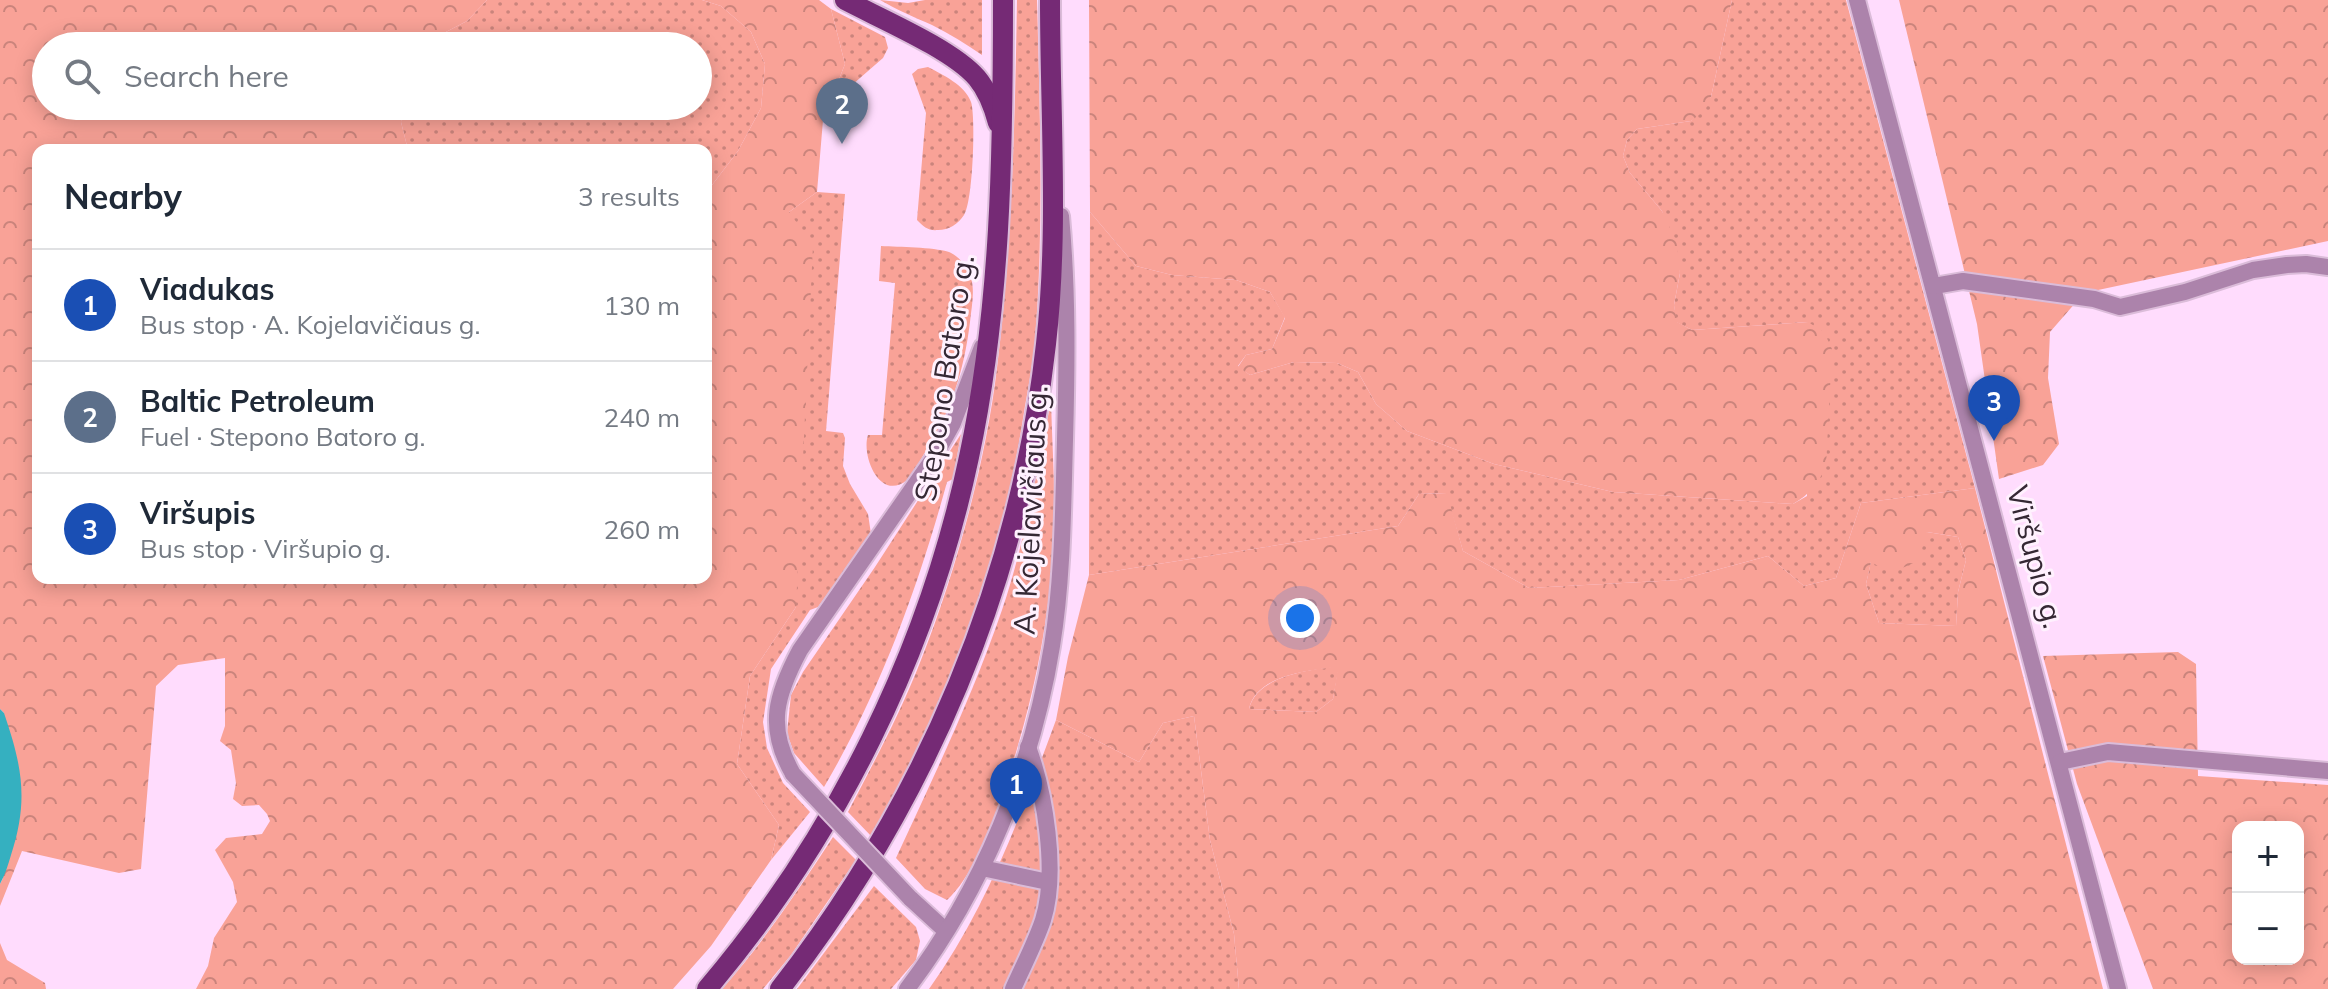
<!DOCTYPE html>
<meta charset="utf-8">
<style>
:root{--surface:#fff;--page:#f6f6f7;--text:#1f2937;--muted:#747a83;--line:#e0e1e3;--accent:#2563eb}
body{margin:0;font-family:Mulish,sans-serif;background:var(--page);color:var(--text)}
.controls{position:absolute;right:24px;bottom:24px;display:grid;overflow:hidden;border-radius:16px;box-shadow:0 4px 20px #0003}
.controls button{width:72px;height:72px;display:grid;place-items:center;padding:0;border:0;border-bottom:2px solid var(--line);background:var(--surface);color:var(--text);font:40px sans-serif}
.you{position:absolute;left:1300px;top:618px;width:28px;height:28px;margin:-20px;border:6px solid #fff;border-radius:50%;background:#1a73e8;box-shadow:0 0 0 12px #1a73e833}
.badge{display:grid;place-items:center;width:52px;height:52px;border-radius:50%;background:var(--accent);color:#fff;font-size:26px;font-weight:700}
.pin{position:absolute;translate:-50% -66px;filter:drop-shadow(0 2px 4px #0008)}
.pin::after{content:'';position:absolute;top:42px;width:28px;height:24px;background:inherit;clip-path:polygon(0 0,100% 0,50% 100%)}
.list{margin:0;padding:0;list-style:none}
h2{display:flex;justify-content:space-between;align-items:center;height:104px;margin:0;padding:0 32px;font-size:34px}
h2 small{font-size:26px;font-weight:400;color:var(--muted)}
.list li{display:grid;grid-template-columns:52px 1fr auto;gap:24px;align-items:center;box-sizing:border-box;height:112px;padding:0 32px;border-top:2px solid var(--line)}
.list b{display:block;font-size:30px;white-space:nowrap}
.list p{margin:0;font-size:26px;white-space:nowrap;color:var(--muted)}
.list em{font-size:26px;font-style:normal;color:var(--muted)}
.icon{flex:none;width:44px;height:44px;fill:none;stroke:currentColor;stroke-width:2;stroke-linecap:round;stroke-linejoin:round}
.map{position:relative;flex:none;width:2328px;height:989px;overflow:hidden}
.search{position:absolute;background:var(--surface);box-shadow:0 4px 20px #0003;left:32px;top:32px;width:680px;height:88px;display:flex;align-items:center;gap:20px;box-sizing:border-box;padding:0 28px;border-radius:44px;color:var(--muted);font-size:30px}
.panel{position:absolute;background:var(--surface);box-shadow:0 4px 20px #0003;left:32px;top:144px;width:680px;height:440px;border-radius:16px}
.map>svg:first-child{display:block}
.grass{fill:url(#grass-dots)}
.forest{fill:url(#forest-crowns);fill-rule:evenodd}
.water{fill:#35b0c0}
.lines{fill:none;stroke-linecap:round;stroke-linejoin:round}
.minor-casing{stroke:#dbbcd9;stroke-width:20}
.primary-casing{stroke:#dbbcd9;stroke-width:24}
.minor{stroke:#ac83ab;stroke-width:16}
.primary{stroke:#752a75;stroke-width:20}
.minor-bridge-casing{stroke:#dbbcd9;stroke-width:20;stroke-linecap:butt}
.minor-bridge{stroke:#ac83ab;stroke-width:16}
.labels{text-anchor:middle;stroke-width:6;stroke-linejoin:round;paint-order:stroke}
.street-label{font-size:30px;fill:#352834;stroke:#fff1fe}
</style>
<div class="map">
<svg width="2328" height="989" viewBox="0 0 2328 989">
<defs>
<pattern id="grass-dots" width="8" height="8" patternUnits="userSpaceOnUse" patternTransform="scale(2)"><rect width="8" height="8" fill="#f9a297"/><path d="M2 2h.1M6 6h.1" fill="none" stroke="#ca847c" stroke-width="1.8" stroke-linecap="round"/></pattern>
<pattern id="forest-crowns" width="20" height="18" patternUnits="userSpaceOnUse" patternTransform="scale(2)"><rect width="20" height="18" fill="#f9a297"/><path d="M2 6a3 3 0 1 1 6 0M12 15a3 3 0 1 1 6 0" fill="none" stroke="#ca847c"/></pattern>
</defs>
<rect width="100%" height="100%" fill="#ffdcfd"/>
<g class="grass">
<polygon points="487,0 702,0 721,6 751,32 765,64 761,108 738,151 706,193 706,150 408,150 401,122 403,106 698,106 698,46 419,46 467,21"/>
<path d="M880 0 908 3 925 0H982V55C966 44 950 34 932 25 914 17 897 10 880 0Z"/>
<path d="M1017 0H1037C1040 113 1044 227 1035 340 1033 362 1029 384 1025 406 1010 507 982 609 940 702 920 748 896 793 872 837L848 812C874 762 901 712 921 660 956 572 986 461 997 368 1012 246 1015 122 1017 0Z"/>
<polygon points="1732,0 1846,0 1975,488 1861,503 1836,578 1804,586 1768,556 1679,580 1529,588 1463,551 1446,493 1419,494 1398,526 1089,575 1090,212 1136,266 1172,275 1236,280 1270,292 1285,317 1272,349 1246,355 1238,366 1250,375 1294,362 1337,363 1358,372 1376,404 1407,431 1494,464 1613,492 1793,504 1807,496 1808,322 1692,330 1676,322 1674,305 1680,273 1662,211 1630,173 1623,156 1627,140 1637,129 1691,121 1711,97"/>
<polygon points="831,9 885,37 888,48 883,58 829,105 845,64"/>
<path d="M928 67C943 75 965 85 971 102 976 117 973 203 964 215 958 224 949 230 938 230 928 231 924 227 917 220L926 113 912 74 918 69Z"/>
<polygon points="817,192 845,194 826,431 843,433 845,438 843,466 850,484 868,514 871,534 818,607 810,610 771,669 763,722 767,748 783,783 810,812 771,860 779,825 737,764 750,676 796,607 789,212"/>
<path d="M881 246C900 247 932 247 949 252 954 254 960 259 963 263 978 280 972 302 970 322 964 371 951 412 924 454 919 462 914 473 907 480 880 502 861 456 868 435H882L895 283 879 281Z"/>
<path d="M1051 401C1052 442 1055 483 1054 523 1052 619 1031 714 999 804 988 835 971 878 947 900L925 889 896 858C934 776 973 695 1002 610 1025 542 1037 471 1051 401Z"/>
<path d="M961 434 953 479 947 482C918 588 880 692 824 787L794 753 787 733 791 695 803 672 875 567Z"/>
<polygon points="1927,532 1958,537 1966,560 1958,592 1956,626 1879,623 1866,584 1871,561"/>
<path d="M1339 666 1333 699 1316 712 1249 709C1257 675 1310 670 1339 666Z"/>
<path d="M1194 716 1210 840 1234 934 1239 989H929C987 908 1022 812 1056 720L1139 762 1163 723Z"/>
<path d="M833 837 856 860 791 955 763 989H722C764 942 799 889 833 837Z"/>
<polygon points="874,886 916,927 920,941 916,960 891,989 797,989"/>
</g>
<g class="forest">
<polygon points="0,0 487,0 467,21 419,46 46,46 46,106 403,106 401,122 408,150 38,150 38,578 706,578 706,193 738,151 761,108 765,64 751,32 721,6 702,0 819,0 831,9 845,64 823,120 817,192 789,212 813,245 796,607 750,676 737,764 779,825 771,860 711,946 673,989 196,989 208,966 214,938 237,902 233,882 215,850 226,838 262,834 270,821 267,814 259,805 242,806 233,799 236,783 231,750 220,741 225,726 225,658 178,665 156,686 141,869 119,873 22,851 0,906 0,884 3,878 4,713 0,709"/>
<path d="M1089 0H1732L1711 97 1705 110 1691 121 1637 129 1627 140 1623 156 1630 173 1662 211 1677 243 1680 273 1674 305 1677 322 1692 330 1808 322 1824 332 1832 349 1826 466C1818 484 1810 494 1793 504L1613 492 1494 464 1407 431 1376 404 1358 372 1337 363 1294 362 1250 375 1238 367 1246 355 1272 349 1285 318 1270 292 1236 280 1172 275 1136 266 1090 212Z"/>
<polygon points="1899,0 2328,0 2328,241 2084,293 2050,332 2048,378 2059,444 2043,465 1999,479 1977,324"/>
<path d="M1975 488 2103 989H1239L1234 934 1210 840 1194 716 1163 723 1139 762 1056 720 1068 657 1089 575 1398 526 1419 494 1447 493 1463 551 1529 588 1679 580 1768 556 1804 586 1836 578 1861 503ZM1927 532 1958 537 1966 560 1958 592 1956 626 1879 623 1866 584 1871 562 1891 573 1918 561ZM1338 667 1333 699 1316 712 1249 709C1256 675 1310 670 1338 667Z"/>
<path d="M2178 652 2196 664 2198 776 2328 785V989H2153L2077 784 2043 656ZM2238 827H2298V959H2238Z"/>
<polygon points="0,943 7,960 45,983 46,989 0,989"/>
</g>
<path class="water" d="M0 709 4 713C22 766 29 800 11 855 8 865 5 875 0 884Z"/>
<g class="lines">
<defs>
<g id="minor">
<polyline points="1857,0 2118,989"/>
<polyline points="1934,286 1963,281 2094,299 2120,307 2185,292 2253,270 2287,265 2306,264 2328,267"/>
<polyline points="2060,762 2108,752 2328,771"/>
<path d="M793 774C766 727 776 695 800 650L933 459 953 423 982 347"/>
<polyline points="982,868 1048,882"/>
<polyline points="910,898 946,931"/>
<path d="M907 989C983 889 1032 769 1052 646 1063 578 1063 509 1065 440 1067 366 1068 291 1061 216"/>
<path d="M1013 989C1023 966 1035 944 1043 920 1058 872 1045 793 1028 747"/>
</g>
<g id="primary">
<path d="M845 0C881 19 952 49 977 78 987 90 994 108 998 123"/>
<path d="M707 989C836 837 928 652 969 457 1001 307 1003 153 1003 0"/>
<path d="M780 989C926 802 1020 580 1046 344 1059 230 1050 115 1050 0"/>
</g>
</defs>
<use href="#minor" class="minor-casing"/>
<use href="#primary" class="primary-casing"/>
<use href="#minor" class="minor"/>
<use href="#primary" class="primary"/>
<defs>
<polyline id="minor-bridge" points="793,774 910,898"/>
</defs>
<use href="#minor-bridge" class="minor-bridge-casing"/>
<use href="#minor-bridge" class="minor-bridge"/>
</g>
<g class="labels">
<g class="street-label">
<text transform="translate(945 378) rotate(-81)" y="10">Stepono Batoro g.</text>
<text transform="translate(1031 510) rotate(-87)" y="10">A. Kojelavičiaus g.</text>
<text transform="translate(2035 557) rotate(75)" y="10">Viršupio g.</text>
</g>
</g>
</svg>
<div class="controls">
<button>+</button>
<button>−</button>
</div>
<div class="you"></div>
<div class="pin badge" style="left:1016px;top:824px;background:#1a4fb4">1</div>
<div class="pin badge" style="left:842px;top:144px;background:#5c6f8a">2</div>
<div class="pin badge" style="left:1994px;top:441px;background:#1a4fb4">3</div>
<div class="search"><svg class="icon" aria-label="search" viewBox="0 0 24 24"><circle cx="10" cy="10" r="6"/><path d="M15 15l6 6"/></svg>Search here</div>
<section class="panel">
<h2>Nearby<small>3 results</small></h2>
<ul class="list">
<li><span class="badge" style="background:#1a4fb4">1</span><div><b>Viadukas</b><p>Bus stop · A. Kojelavičiaus g.</p></div><em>130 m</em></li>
<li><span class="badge" style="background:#5c6f8a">2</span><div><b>Baltic Petroleum</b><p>Fuel · Stepono Batoro g.</p></div><em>240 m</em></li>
<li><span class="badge" style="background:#1a4fb4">3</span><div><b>Viršupis</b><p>Bus stop · Viršupio g.</p></div><em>260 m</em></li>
</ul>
</section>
</div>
